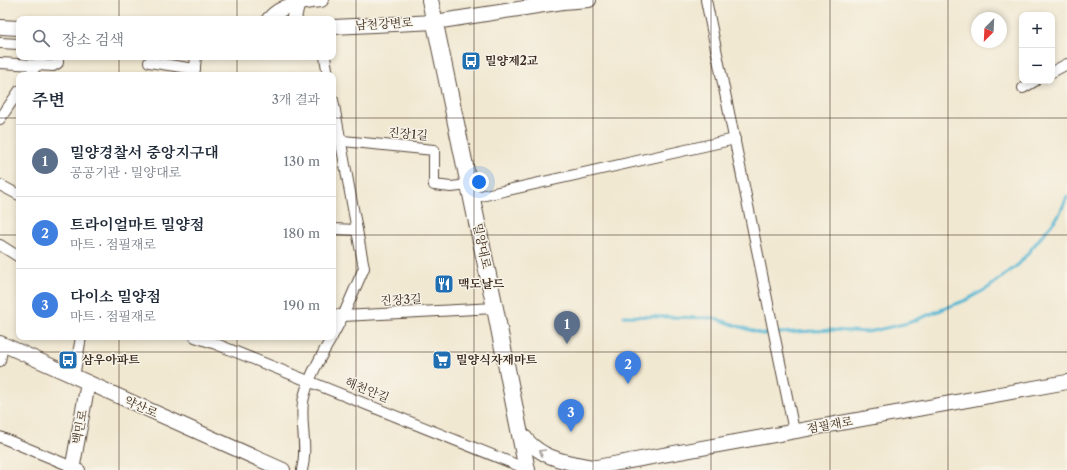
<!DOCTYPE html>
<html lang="ko">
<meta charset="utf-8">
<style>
:root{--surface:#fff;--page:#f2f2f3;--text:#1f2937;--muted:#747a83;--line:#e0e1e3;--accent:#7c3aed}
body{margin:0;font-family:"Libre Caslon Text","Noto Serif KR",serif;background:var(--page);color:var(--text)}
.controls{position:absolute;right:12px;top:12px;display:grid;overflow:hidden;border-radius:8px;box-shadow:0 2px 6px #0003}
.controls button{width:36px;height:36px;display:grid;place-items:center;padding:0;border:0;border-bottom:1px solid var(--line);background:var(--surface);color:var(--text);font:20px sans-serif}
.compass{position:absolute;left:971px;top:12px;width:36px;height:36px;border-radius:50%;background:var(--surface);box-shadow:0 2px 6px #0003;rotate:204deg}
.you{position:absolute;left:479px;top:182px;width:14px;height:14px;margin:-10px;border:3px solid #fff;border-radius:50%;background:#1a73e8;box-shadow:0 0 0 6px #1a73e833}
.badge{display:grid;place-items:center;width:26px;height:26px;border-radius:50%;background:var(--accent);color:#fff;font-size:13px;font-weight:700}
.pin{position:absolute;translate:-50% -33px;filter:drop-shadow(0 1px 2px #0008)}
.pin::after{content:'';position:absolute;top:21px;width:14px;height:12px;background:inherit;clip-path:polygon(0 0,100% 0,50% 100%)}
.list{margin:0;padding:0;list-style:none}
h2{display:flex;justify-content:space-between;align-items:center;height:52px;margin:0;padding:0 16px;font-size:17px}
h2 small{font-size:13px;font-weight:400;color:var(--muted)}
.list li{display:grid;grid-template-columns:26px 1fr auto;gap:12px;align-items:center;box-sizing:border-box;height:72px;padding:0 16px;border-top:1px solid var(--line)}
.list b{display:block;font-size:15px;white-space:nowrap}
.list p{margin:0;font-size:13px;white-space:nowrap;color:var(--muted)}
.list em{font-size:13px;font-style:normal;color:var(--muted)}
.icon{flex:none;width:22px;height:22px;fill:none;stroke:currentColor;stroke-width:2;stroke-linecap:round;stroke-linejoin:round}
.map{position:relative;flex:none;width:1067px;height:470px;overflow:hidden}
.search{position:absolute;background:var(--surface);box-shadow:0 2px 6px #0003;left:16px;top:16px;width:320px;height:44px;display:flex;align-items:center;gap:10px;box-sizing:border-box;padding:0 14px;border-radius:8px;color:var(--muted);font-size:15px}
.panel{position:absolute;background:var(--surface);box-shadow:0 2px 6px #0003;left:16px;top:72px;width:320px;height:268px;border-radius:8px}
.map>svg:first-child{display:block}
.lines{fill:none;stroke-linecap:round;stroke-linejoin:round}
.stream{stroke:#56b7d4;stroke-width:3}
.street-casing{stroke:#564639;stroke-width:12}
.secondary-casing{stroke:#564639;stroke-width:16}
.primary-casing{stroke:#564639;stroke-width:18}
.street{stroke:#fff;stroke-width:10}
.secondary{stroke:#fff;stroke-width:14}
.primary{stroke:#fff;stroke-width:16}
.oneway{stroke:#a79f9a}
.grid{fill:none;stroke:#3b2a1e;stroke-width:1;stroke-opacity:0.55}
.labels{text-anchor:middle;stroke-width:3;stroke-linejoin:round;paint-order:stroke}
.street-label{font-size:12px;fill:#3b2a1e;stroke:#f7f3e8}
.poi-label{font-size:12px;font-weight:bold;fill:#3b2a1e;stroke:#f7f3e8;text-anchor:start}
</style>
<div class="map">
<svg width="1067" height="470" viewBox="0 0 1067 470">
<rect width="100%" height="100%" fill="#f7f3e8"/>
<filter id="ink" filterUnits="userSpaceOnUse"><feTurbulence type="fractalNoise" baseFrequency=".025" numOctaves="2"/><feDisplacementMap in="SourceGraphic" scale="8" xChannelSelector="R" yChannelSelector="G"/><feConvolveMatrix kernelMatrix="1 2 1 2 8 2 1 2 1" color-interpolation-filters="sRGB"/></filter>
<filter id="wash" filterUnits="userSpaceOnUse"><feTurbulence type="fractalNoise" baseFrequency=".012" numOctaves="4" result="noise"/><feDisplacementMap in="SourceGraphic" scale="16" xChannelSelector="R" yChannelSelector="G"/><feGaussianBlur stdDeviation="0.9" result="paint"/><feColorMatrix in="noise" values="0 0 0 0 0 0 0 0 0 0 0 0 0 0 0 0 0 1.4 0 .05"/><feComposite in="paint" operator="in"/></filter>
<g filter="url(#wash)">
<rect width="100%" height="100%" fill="#f1e8d1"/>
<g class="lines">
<polyline class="stream" points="624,316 714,318 762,334 831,330 868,332 908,323 966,300 988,288 1019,264 1059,215 1067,197"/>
</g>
</g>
<g filter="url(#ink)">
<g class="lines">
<defs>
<g id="street">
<polyline points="706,0 794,431"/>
<polyline points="0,43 19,44"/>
<polyline points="325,57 328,75"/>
<polyline points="149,62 195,69"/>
<polyline points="0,63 53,66 58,63 58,57"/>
<polyline points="1052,72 1067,64"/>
<polyline points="30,75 42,57"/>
<polyline points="194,75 196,57"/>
<polyline points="1023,88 1035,81"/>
<polyline points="333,100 364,268 343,316 333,335"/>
<polyline points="0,119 19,91"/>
<polyline points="333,140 434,150 434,185 451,187 469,185"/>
<polyline points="0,185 19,195"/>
<polyline points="472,198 735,139"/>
<polyline points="333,229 357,230"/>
<polyline points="0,245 19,257"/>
<polyline points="333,314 343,316 495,308"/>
<polyline points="195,337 216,344 527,469"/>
<polyline points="0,361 3,345"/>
<polyline points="74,377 81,337"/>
<polyline points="0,437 80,470"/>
<path d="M302 470C308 447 300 424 303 402 307 379 321 357 332 337"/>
</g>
<g id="secondary">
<path d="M269 19C282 4 302 2 321 0"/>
<polyline points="295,19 294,17 298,3"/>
<polyline points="0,27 19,28"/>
<polyline points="333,27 435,22 563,2 589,0"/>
<polyline points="0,343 283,470"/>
<path d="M520 432C524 436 528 442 533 446 549 460 571 463 592 467"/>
<polyline points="72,470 88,383"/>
<polyline points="580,470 1067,382"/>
</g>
<polyline id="primary" points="430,0 495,308 527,470"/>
</defs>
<use href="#street" class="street-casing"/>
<use href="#secondary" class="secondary-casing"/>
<use href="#primary" class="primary-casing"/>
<use href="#street" class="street"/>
<use href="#secondary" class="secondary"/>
<use href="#primary" class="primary"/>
</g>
<defs><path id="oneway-chevron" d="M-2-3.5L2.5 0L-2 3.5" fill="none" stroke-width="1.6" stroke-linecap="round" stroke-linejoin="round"/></defs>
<use class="oneway" href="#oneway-chevron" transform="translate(542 452) rotate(-149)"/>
</g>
<path class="grid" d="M119 0V19M237 0V19M356 0V470M474 0V470M593 0V470M711 0V470M830 0V470M948 0V470M119 57V75M237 57V75M0 118H19M333 118H1067M0 235H19M333 235H1067M119 337V470M237 337V470M0 352H1067"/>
<defs>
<symbol id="bus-square" viewBox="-11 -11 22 22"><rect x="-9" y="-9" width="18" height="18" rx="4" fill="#1f6fb2" stroke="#f7f3e8"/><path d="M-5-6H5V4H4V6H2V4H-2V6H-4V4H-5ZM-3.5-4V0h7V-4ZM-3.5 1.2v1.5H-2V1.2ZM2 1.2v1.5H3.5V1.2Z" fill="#fff"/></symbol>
<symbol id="restaurant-square" viewBox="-11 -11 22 22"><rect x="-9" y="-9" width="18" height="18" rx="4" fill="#1f6fb2" stroke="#f7f3e8"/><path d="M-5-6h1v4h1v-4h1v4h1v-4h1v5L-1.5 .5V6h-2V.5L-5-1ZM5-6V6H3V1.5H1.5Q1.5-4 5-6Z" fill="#fff"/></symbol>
<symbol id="supermarket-square" viewBox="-11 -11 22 22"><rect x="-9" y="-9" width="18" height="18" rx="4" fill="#1f6fb2" stroke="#f7f3e8"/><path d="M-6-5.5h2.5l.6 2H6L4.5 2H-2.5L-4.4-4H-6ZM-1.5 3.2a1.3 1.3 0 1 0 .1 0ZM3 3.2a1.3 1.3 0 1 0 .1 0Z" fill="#fff"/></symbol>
</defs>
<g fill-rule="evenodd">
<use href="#bus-square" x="460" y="50" width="22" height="22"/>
<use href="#restaurant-square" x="433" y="273" width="22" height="22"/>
<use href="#bus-square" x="57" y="349" width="22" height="22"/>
<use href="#supermarket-square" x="431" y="349" width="22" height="22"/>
</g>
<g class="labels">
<g class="street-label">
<text transform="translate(384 24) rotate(-3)" y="4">남천강변로</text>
<text transform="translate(408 134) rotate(5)" y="4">진장1길</text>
<text transform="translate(482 246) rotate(78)" y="4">밀양대로</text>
<text transform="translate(401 300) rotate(-3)" y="4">진장3길</text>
<text transform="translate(367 390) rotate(22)" y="4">해천안길</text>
<text transform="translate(141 407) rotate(24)" y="4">약산로</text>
<text transform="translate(830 425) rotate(-10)" y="4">점필재로</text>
<text transform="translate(80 427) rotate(-79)" y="4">백민로</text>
</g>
<g class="poi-label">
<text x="485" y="65">밀양제2교</text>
<text x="458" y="288">맥도날드</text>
<text x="82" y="364">삼우아파트</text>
<text x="456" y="364">밀양식자재마트</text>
</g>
</g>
</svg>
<div class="controls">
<button>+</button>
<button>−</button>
</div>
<svg class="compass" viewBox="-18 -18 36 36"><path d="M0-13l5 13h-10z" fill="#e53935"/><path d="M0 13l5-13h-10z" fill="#747a83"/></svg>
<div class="you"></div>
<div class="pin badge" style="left:567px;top:344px;background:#5c6f8a">1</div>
<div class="pin badge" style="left:628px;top:384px;background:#3f7fe0">2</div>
<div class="pin badge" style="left:571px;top:432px;background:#3f7fe0">3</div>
<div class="search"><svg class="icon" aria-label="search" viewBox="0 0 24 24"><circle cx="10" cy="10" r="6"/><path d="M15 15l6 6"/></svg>장소 검색</div>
<section class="panel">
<h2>주변<small>3개 결과</small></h2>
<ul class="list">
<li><span class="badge" style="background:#5c6f8a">1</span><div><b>밀양경찰서 중앙지구대</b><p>공공기관 · 밀양대로</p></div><em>130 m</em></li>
<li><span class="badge" style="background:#3f7fe0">2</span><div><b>트라이얼마트 밀양점</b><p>마트 · 점필재로</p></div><em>180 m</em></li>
<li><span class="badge" style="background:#3f7fe0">3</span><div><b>다이소 밀양점</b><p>마트 · 점필재로</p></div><em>190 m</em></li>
</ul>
</section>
</div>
